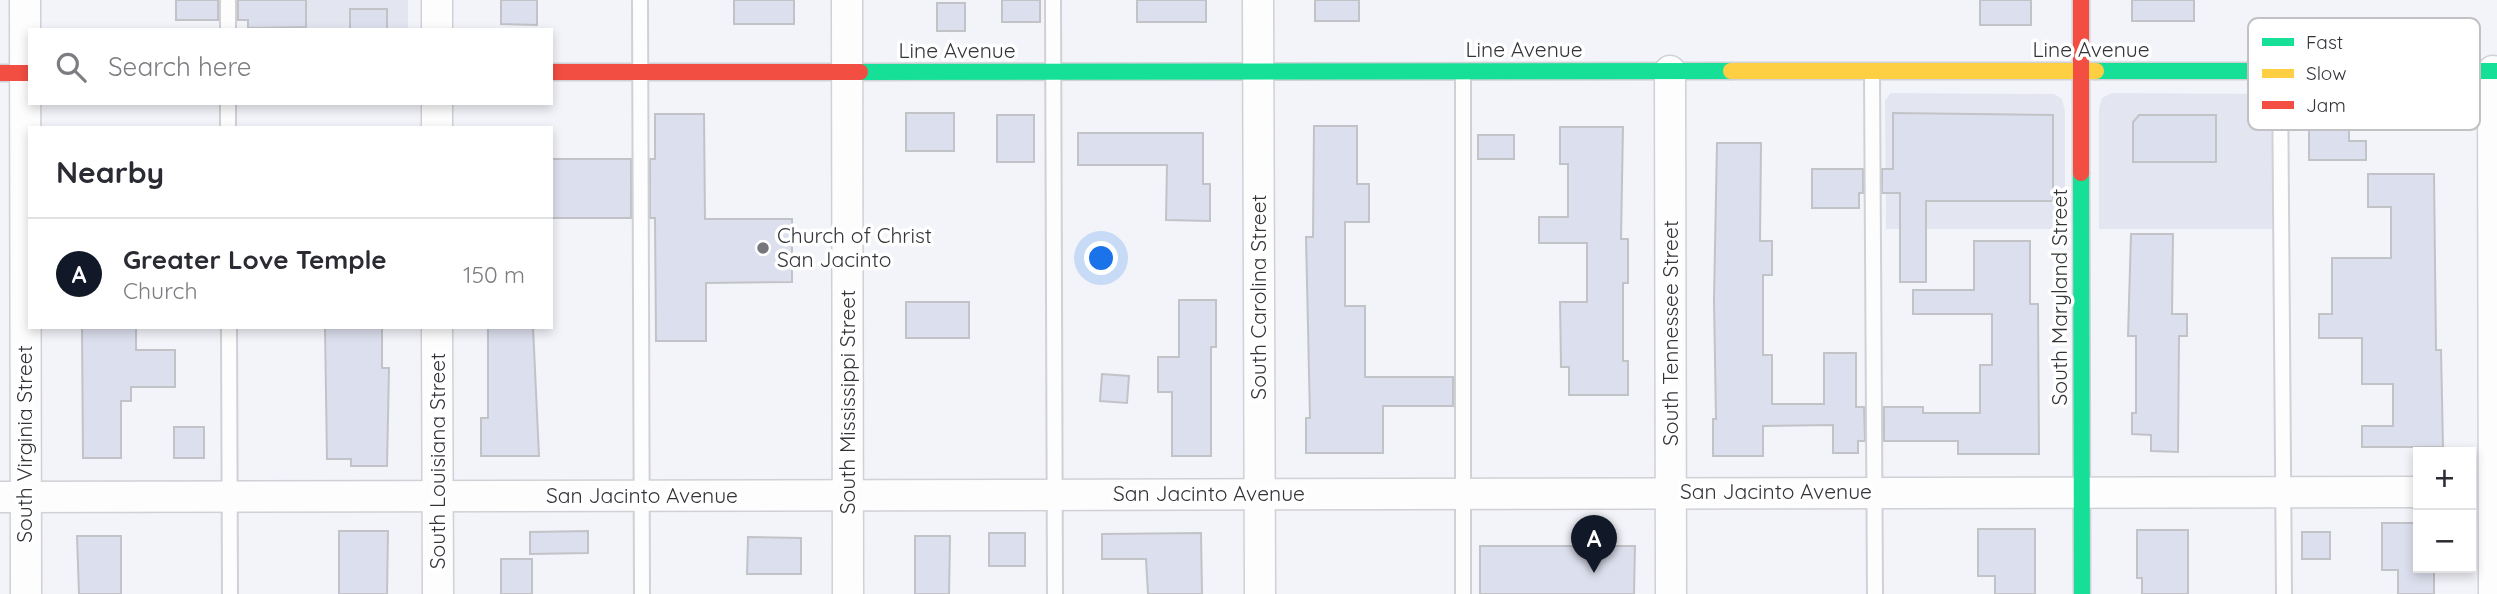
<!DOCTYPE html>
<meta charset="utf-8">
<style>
:root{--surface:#fff;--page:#f7f7f7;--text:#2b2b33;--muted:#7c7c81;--line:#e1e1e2;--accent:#111827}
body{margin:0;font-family:Quicksand,sans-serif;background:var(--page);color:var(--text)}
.controls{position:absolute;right:21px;bottom:21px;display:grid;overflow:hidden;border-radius:0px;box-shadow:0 4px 10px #0003}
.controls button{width:63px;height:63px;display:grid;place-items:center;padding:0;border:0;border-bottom:2px solid var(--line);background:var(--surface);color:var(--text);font:35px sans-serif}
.you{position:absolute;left:1102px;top:259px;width:24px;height:24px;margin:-18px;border:5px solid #fff;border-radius:50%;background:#1a73e8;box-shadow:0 0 0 10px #1a73e833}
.badge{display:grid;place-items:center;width:46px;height:46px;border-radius:50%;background:var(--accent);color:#fff;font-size:23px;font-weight:700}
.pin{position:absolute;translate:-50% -58px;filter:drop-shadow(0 2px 4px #0008)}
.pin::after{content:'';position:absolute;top:37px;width:24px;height:21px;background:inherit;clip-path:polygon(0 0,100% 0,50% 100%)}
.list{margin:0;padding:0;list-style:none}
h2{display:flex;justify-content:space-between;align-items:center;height:91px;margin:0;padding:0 28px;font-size:30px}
h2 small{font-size:23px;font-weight:400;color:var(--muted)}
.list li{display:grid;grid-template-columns:46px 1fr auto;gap:21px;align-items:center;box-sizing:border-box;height:112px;padding:0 28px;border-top:2px solid var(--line)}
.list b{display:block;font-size:26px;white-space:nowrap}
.list p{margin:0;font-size:23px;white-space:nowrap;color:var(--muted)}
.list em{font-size:23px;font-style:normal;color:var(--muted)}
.icon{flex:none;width:38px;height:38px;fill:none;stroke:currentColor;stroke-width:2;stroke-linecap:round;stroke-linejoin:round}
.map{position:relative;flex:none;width:2497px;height:594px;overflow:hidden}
.search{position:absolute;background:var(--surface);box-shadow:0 4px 10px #0003;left:28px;top:28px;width:525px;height:77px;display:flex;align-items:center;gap:18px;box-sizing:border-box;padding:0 24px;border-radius:0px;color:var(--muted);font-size:26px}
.panel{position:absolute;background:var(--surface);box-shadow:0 4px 10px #0003;left:28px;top:126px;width:525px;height:203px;border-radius:0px}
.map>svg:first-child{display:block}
.built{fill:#e3e6f1}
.building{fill:#dcdfed;stroke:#c2c3c7;stroke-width:2}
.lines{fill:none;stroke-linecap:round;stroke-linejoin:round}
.lane-casing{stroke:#d0d1d6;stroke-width:18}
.street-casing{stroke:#d0d1d6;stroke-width:33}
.fast-casing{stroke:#d0d1d6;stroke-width:19}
.slow-casing{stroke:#d0d1d6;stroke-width:19}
.jam-casing{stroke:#d0d1d6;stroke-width:19}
.lane{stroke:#fdfdfe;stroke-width:14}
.street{stroke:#fdfdfe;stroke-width:30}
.fast{stroke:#16e098;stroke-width:16}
.slow{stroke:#ffcf43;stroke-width:16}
.jam{stroke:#f24e42;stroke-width:16}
.poi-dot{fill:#76777d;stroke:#fff;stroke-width:2.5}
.labels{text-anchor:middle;stroke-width:7;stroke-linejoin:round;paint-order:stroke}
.street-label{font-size:21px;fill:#333439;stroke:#fff}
.poi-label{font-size:21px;fill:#333439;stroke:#fff;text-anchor:start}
.key{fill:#fff;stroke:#c2c2c4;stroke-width:2}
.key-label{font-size:19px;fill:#333439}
</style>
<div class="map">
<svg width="2497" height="594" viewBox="0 0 2497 594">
<rect width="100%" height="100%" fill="#f3f4fa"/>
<g class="built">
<rect x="248" y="0" width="160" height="30"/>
<polygon points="1891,93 2054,94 2062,99 2065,111 2065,229 1886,229 1885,100"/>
<polygon points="2112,93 2275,94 2273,229 2099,229 2099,109 2102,98"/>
</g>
<g class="building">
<rect x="176" y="0" width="42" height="20"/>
<polygon points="238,0 306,0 306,27 248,28 248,20 238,20"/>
<polygon points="501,0 537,0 537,25 501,24"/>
<rect x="734" y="0" width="60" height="24"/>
<rect x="1002" y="0" width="38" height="22"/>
<rect x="1137" y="0" width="69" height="22"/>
<rect x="1315" y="0" width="44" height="21"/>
<rect x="1980" y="0" width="51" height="25"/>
<rect x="2132" y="0" width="62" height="21"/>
<rect x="937" y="3" width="28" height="28"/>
<rect x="350" y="9" width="37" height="21"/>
<rect x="906" y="113" width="48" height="38"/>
<polygon points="1893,113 2053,115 2053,201 1926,201 1926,282 1900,282 1900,193 1882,193 1882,169 1893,169"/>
<polygon points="655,114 704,114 705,219 792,219 792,282 706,283 706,341 656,341 655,218 650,218 650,159 655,159"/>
<rect x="997" y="115" width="37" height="47"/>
<polygon points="2139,115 2216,115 2216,162 2133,162 2133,122"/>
<polygon points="1314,126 1357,126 1357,184 1369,184 1369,222 1345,222 1345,306 1365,306 1365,377 1453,377 1453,406 1383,406 1383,453 1306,453 1306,418 1310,418 1306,237 1313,237"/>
<polygon points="1560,127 1623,127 1621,239 1628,239 1628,283 1623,283 1623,361 1628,361 1628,395 1569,395 1569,367 1561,367 1560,302 1587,302 1587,243 1539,243 1539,217 1568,217 1568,164 1560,164"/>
<polygon points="2309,128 2349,128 2349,141 2366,141 2366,160 2309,160"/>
<polygon points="1078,133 1203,133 1203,184 1210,184 1210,221 1166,220 1167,165 1078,165"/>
<rect x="1478" y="135" width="36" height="24"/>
<polygon points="1717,143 1761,143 1760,241 1772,241 1772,275 1763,275 1763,355 1772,355 1772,404 1824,404 1824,353 1856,353 1856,407 1864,407 1865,441 1858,441 1858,453 1833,453 1833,425 1763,426 1763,456 1713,456 1713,419 1716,419 1714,300"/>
<rect x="551" y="159" width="80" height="59"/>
<polygon points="1812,169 1863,169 1863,193 1859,193 1859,208 1812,208"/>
<polygon points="2368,174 2434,174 2436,350 2441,350 2443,447 2362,447 2362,426 2393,426 2393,384 2362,384 2362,338 2319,338 2319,314 2332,314 2332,258 2391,258 2391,207 2368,207"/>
<polygon points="2131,234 2173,234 2172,314 2187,314 2187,336 2179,336 2178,452 2151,451 2151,435 2132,434 2132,413 2136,413 2136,336 2128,336"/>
<polygon points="1974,241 2030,241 2030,304 2038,304 2039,454 1958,454 1958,441 1884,441 1884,407 1923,407 1923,413 1980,413 1980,365 1992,365 1992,314 1913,314 1913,290 1974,290"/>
<polygon points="1179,300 1216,300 1216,347 1211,347 1211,456 1172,456 1172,392 1158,392 1158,357 1179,357"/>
<rect x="906" y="302" width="63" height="36"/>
<polygon points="82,327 136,327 136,350 175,350 175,387 131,387 131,401 121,401 121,458 83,458"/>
<polygon points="325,327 382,327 382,368 389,368 387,466 351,466 351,459 327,459"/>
<polygon points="488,327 533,327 539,456 481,456 481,418 488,418"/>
<polygon points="1102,374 1129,376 1127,403 1100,401"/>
<rect x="174" y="427" width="30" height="31"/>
<polygon points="2382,523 2418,523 2418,568 2434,568 2434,594 2398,594 2398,570 2382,570"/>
<polygon points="1978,529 2035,529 2035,594 1995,594 1995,576 1978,576"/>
<polygon points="2137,530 2188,530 2188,594 2142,594 2142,578 2137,578"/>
<polygon points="339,531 388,531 387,594 339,594"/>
<polygon points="588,531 588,553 530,554 530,532"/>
<rect x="2302" y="532" width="28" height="27"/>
<rect x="989" y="533" width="36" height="33"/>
<polygon points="1201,533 1202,594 1148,594 1146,559 1102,559 1102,534"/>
<polygon points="77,536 121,536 121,594 79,594"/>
<polygon points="915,536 950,536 949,594 915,594"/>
<polygon points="748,537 801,538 801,574 747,574"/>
<polygon points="1480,546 1635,546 1634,594 1480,594"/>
<rect x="501" y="559" width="31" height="35"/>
</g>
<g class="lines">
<defs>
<g id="lane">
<polyline points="640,0 642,594"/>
<polyline points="1053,0 1055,594"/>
<polyline points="228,30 228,0"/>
<polyline points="1872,74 1875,594"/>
<polyline points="2280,74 2284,594"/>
<polyline points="228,103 228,128"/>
<polyline points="229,327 230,594"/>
<polyline points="1463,594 1463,74"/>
</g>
<g id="street">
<polyline points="25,0 26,594"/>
<polyline points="847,0 848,594"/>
<polyline points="1258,0 1260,594"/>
<polyline points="437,30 437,0"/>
<polyline points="1670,71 1671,594"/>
<polyline points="2493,71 2494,594"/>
<polyline points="437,103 437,128"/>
<polyline points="437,327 438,594"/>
<polyline points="0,497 2418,492"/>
</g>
<g id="fast">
<polyline points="2096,71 2497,71"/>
<polyline points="860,72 1731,71"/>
<polyline points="2081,173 2082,594"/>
</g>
<polyline id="slow" points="1731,71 2096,71"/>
<g id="jam">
<polyline points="2081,0 2081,173"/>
<polyline points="551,72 860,72"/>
<polyline points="0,73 30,73"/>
</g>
</defs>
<use href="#lane" class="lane-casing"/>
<use href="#street" class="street-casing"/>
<use href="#fast" class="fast-casing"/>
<use href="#slow" class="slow-casing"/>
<use href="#jam" class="jam-casing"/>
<use href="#lane" class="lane"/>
<use href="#street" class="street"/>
<use href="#fast" class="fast"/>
<use href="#slow" class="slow"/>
<use href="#jam" class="jam"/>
</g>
<circle class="poi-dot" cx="763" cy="248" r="7"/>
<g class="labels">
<g class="street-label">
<text x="1524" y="57">Line Avenue</text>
<text x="2091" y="57">Line Avenue</text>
<text x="957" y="58">Line Avenue</text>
<text transform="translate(1259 297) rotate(-90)" y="7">South Carolina Street</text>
<text transform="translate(2060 297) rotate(-90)" y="7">South Maryland Street</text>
<text transform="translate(1671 333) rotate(-90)" y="7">South Tennessee Street</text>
<text transform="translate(848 402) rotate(-90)" y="7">South Mississippi Street</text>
<text transform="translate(25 444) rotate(-90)" y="7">South Virginia Street</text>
<text transform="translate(438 461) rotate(-90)" y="7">South Louisiana Street</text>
<text x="1776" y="499">San Jacinto Avenue</text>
<text x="1209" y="501">San Jacinto Avenue</text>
<text x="642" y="503">San Jacinto Avenue</text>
</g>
<g class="poi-label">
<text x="777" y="243">Church of Christ<tspan x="777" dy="24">San Jacinto</tspan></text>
</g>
</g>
<rect x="2248" y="18" width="232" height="112" rx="10" class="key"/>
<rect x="2262" y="38" width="32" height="8" fill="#16e098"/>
<rect x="2262" y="69" width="32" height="9" fill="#ffcf43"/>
<rect x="2262" y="101" width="32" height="8" fill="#f24e42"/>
<g class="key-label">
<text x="2306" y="49">Fast</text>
<text x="2306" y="80">Slow</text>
<text x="2306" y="112">Jam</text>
</g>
</svg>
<div class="controls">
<button>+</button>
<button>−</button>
</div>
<div class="you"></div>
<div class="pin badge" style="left:1594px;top:573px">A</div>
<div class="search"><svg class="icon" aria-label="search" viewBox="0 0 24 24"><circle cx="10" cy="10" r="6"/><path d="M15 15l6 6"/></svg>Search here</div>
<section class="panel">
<h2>Nearby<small></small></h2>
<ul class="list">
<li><span class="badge">A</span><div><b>Greater Love Temple</b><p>Church</p></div><em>150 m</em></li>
</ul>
</section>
</div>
